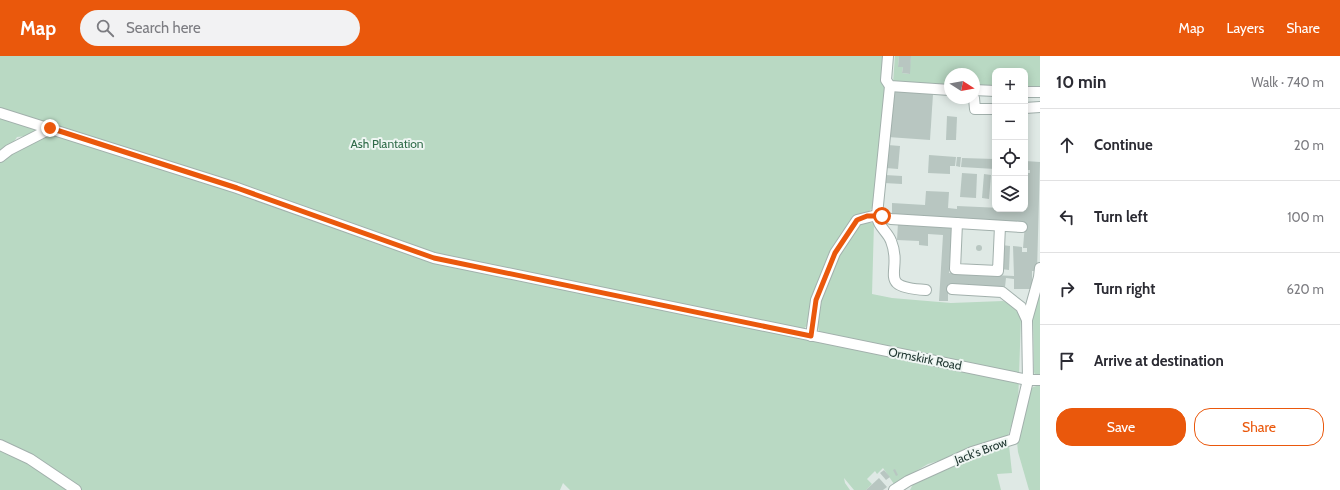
<!DOCTYPE html>
<meta charset="utf-8">
<style>
:root{--surface:#fff;--page:#f2f2f3;--text:#2b2b33;--muted:#7c7c81;--line:#e1e1e2;--accent:#ea580c}
body{margin:0;font-family:Cabin,sans-serif;background:var(--page);color:var(--text)}
.controls{position:absolute;right:12px;top:12px;display:grid;overflow:hidden;border-radius:8px;box-shadow:0 2px 10px #0003}
.controls button{width:36px;height:36px;display:grid;place-items:center;padding:0;border:0;border-bottom:1px solid var(--line);background:var(--surface);color:var(--text);font:20px sans-serif}
.compass{position:absolute;left:944px;top:12px;width:36px;height:36px;border-radius:50%;background:var(--surface);box-shadow:0 2px 10px #0003;rotate:101deg}
.stop{position:absolute;width:12px;height:12px;margin:-9px;border:3px solid #ea580c;border-radius:50%;background:#fff}
.stop.end{background:#ea580c;border-color:#fff;box-shadow:0 1px 4px #0008}
.list{margin:0;padding:0;list-style:none}
h2{display:flex;justify-content:space-between;align-items:center;height:52px;margin:0;padding:0 16px;font-size:17px}
h2 small{font-size:13px;font-weight:400;color:var(--muted)}
.list li{display:grid;grid-template-columns:26px 1fr auto;gap:12px;align-items:center;box-sizing:border-box;height:72px;padding:0 16px;border-top:1px solid var(--line)}
.list b{display:block;font-size:15px;white-space:nowrap}
.list em{font-size:13px;font-style:normal;color:var(--muted)}
.actions{display:flex;gap:8px;padding:12px 16px}
.actions a{flex:1;padding:9px 0;border:1px solid var(--accent);border-radius:16px;text-align:center;font-size:14px;color:var(--accent)}
.actions .main{background:var(--accent);color:#fff}
.icon{flex:none;width:22px;height:22px;fill:none;stroke:currentColor;stroke-width:2;stroke-linecap:round;stroke-linejoin:round}
.map{position:relative;flex:none;width:1040px;height:434px;overflow:hidden}
header{display:flex;align-items:center;gap:24px;box-sizing:border-box;height:56px;padding:0 20px;background:var(--accent);color:#fff}
header strong{font-size:19px}
nav{display:flex;gap:22px;margin-inline-start:auto;font-size:14px}
.search{width:280px;height:36px;background:var(--page);display:flex;align-items:center;gap:10px;box-sizing:border-box;padding:0 14px;border-radius:22px;color:var(--muted);font-size:15px}
main{display:flex}
aside{flex:1;background:var(--surface)}
.map>svg:first-child{display:block}
.green{fill:#b9d9c3}
.building{fill:#b8c6c1}
.lines{fill:none;stroke-linecap:round;stroke-linejoin:round}
.minor-casing{stroke:#a2b0ac;stroke-width:12}
.minor{stroke:#fff;stroke-width:10}
.route{stroke:#ea580c;stroke-width:5}
.labels{text-anchor:middle;stroke-width:4;stroke-linejoin:round;paint-order:stroke}
.park-label{font-size:12px;fill:#2f6b48;stroke:#eff6f3}
.street-label{font-size:12px;fill:#213832;stroke:#eff6f3}
</style>
<header>
<strong>Map</strong>
<div class="search"><svg class="icon" aria-label="search" viewBox="0 0 24 24"><circle cx="10" cy="10" r="6"/><path d="M15 15l6 6"/></svg>Search here</div>
<nav><a>Map</a><a>Layers</a><a>Share</a></nav>
</header>
<main>
<div class="map">
<svg width="1040" height="434" viewBox="0 0 1040 434">
<rect width="100%" height="100%" fill="#dfe9e5"/>
<g class="green">
<path d="M0 0H885L886 31 873 151 828 202 817 229 808 269 802 274 440 200 39 71 36 79 17 81 11 90 52 78 237 137 434 205 892 301H894L820 279C809 247 842 192 861 167H874L872 238 892 242 951 247 1003 245 1012 249 1021 261 1018 349 1008 380 1012 417 997 418 1001 434H910L913 428 958 399 928 408 894 428 883 412 877 418 875 415 867 423 872 428 866 434H854L844 422 845 427 850 434H570L563 427 560 434H0Z"/>
<polygon points="895,0 899,0 898,11 903,11 902,17 909,18 911,0 1040,0 1040,33 1025,32 1025,15 995,15 995,32 974,31 974,18 950,18 950,31 893,27"/>
<polygon points="1040,229 1040,319 1035,319 1034,316 1033,261"/>
<polygon points="1040,329 1040,434 1029,434 1018,396 1017,386 1029,336 1033,331"/>
</g>
<g class="building">
<polygon points="899,0 911,0 910,18 902,17 903,11 898,11"/>
<polygon points="892,35 933,38 930,84 888,81"/>
<polygon points="947,60 957,61 956,84 946,84"/>
<polygon points="888,89 900,90 898,113 886,112"/>
<polygon points="929,99 956,101 955,110 950,110 950,118 928,117"/>
<polygon points="957,101 961,101 960,111 956,110"/>
<polygon points="962,102 995,103 995,113 961,111"/>
<polygon points="1025,105 1040,106 1037,215 1032,215 1032,233 1014,233 1014,223 1006,222 1005,231 948,228 948,245 939,245 943,179 928,178 928,190 919,189 919,185 897,184 898,167 952,170 949,217 1014,220 1013,190 1022,191 1022,196 1027,196 1027,192 1023,192 1025,168 892,158 892,147 925,149 926,135 949,136 948,152 957,153 957,150 1025,153 1027,117 1030,117 1030,114 1025,114"/>
<polygon points="962,117 977,118 976,142 960,141"/>
<polygon points="984,118 991,119 989,143 982,142"/>
<polygon points="885,119 902,120 902,128 884,127"/>
<circle cx="979" cy="192" r="3"/>
<polygon points="1002,189 1010,190 1009,214 1001,213"/>
<polygon points="895,413 898,419 896,420 893,414"/>
<polygon points="884,414 890,421 886,424 880,417"/>
<polygon points="879,422 887,431 883,434 866,434"/>
</g>
<g class="lines">
<defs>
<g id="minor">
<polyline points="888,0 886,24 890,30 950,34"/>
<polyline points="890,30 877,159 891,163 1022,171"/>
<polyline points="974,34 995,35"/>
<polyline points="1025,36 1040,36"/>
<polyline points="974,42 975,53 995,53"/>
<polyline points="1025,52 1040,51"/>
<polyline points="0,57 237,132 434,202 1028,324 1040,324"/>
<polyline points="0,101 9,94 50,73"/>
<polyline points="957,167 955,213 998,215 1000,170"/>
<polyline points="952,233 1002,236 1021,251 1027,264"/>
<path d="M811 280 816 244 835 197 857 164 877 159C877 170 888 176 891 185 904 216 874 231 926 234"/>
<polyline points="0,389 30,403 76,434"/>
<polyline points="894,434 908,425 972,396 1014,383 1028,324 1027,264 1039,221 1040,212"/>
</g>
</defs>
<use href="#minor" class="minor-casing"/>
<use href="#minor" class="minor"/>
</g>
<g class="lines">
<polyline class="route" points="50,72 237,132 434,202 811,280 816,244 835,197 857,164 867,160 882,160"/>
</g>
<g class="labels">
<g class="park-label">
<text x="387" y="92">Ash Plantation</text>
</g>
<g class="street-label">
<text transform="translate(925 303) rotate(11)" y="4">Ormskirk Road</text>
<text transform="translate(981 395) rotate(-20)" y="4">Jack's Brow</text>
</g>
</g>
</svg>
<div class="controls">
<button>+</button>
<button>−</button>
<button><svg class="icon" aria-label="locate" viewBox="0 0 24 24"><circle cx="12" cy="12" r="6"/><path d="M12 2v4M12 18v4M2 12h4M18 12h4"/></svg></button>
<button><svg class="icon" aria-label="layers" viewBox="0 0 24 24"><path d="M12 4l9 5-9 5-9-5zM3 14l9 5 9-5"/></svg></button>
</div>
<svg class="compass" viewBox="-18 -18 36 36"><path d="M0-13l5 13h-10z" fill="#e53935"/><path d="M0 13l5-13h-10z" fill="#7c7c81"/></svg>
<div class="stop" style="left:882px;top:160px"></div>
<div class="stop end" style="left:50px;top:72px"></div>
</div>
<aside>
<h2>10 min<small>Walk · 740 m</small></h2>
<ul class="list">
<li><svg class="icon" aria-label="ahead" viewBox="0 0 24 24"><path d="M12 20V5M6 11l6-6 6 6"/></svg><div><b>Continue</b></div><em>20 m</em></li>
<li><svg class="icon" aria-label="left" viewBox="0 0 24 24"><path d="M17 20v-9H6M10 6l-5 5 5 5"/></svg><div><b>Turn left</b></div><em>100 m</em></li>
<li><svg class="icon" aria-label="right" viewBox="0 0 24 24"><path d="M7 20v-9h11M14 6l5 5-5 5"/></svg><div><b>Turn right</b></div><em>620 m</em></li>
<li><svg class="icon" aria-label="arrive" viewBox="0 0 24 24"><path d="M6 21V4h12l-3 4 3 4H6"/></svg><div><b>Arrive at destination</b></div></li>
</ul>
<div class="actions"><a class="main">Save</a><a>Share</a></div>
</aside>
</main>
